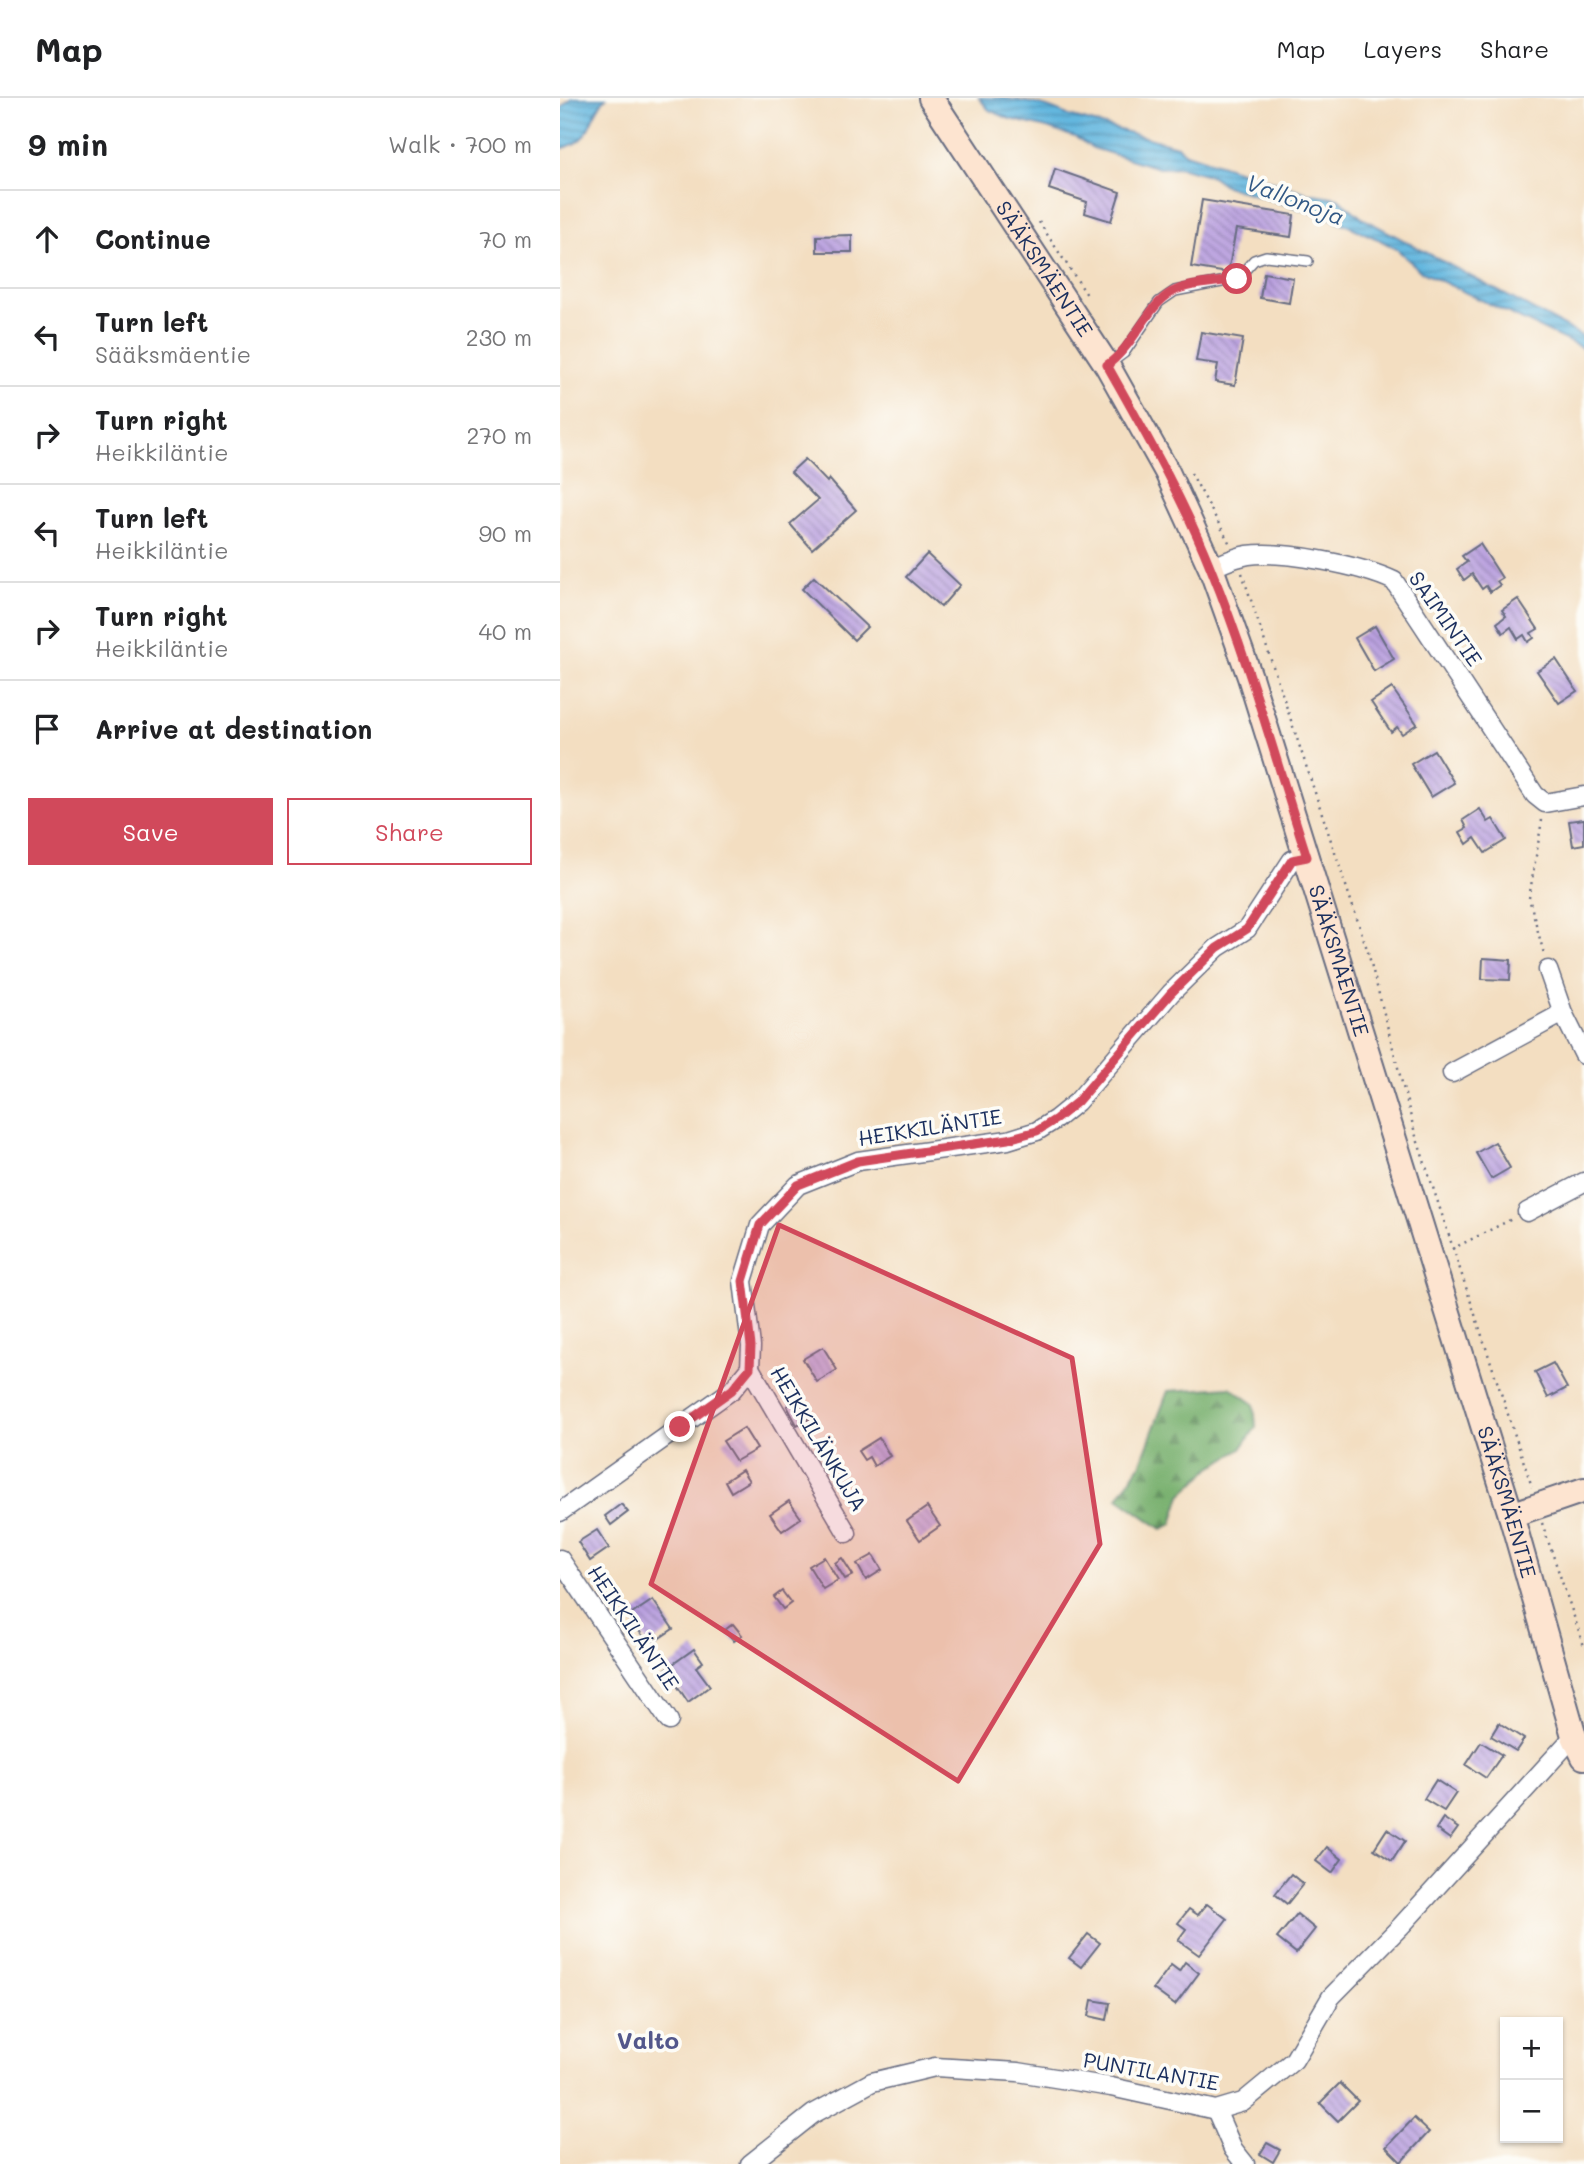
<!DOCTYPE html>
<meta charset="utf-8">
<style>
:root{--surface:#fff;--page:#f2f2f2;--text:#202124;--muted:#757577;--line:#e0e0e0;--accent:#d1495b}
body{margin:0;font-family:Mali,sans-serif;background:var(--page);color:var(--text)}
.controls{position:absolute;right:21px;bottom:21px;display:grid;overflow:hidden;border-radius:0px;box-shadow:0 2px 5px #0004}
.controls button{width:63px;height:63px;display:grid;place-items:center;padding:0;border:0;border-bottom:2px solid var(--line);background:var(--surface);color:var(--text);font:35px sans-serif}
.stop{position:absolute;width:21px;height:21px;margin:-16px;border:5px solid #d1495b;border-radius:50%;background:#fff}
.stop.end{background:#d1495b;border-color:#fff;box-shadow:0 2px 7px #0008}
.list{margin:0;padding:0;list-style:none}
h2{display:flex;justify-content:space-between;align-items:center;height:91px;margin:0;padding:0 28px;font-size:30px}
h2 small{font-size:23px;font-weight:400;color:var(--muted)}
.list li{display:grid;grid-template-columns:46px 1fr auto;gap:21px;align-items:center;box-sizing:border-box;height:98px;padding:0 28px;border-top:2px solid var(--line)}
.list b{display:block;font-size:26px;white-space:nowrap}
.list p{margin:0;font-size:23px;white-space:nowrap;color:var(--muted)}
.list em{font-size:23px;font-style:normal;color:var(--muted)}
.actions{display:flex;gap:14px;padding:21px 28px}
.actions a{flex:1;padding:16px 0;border:2px solid var(--accent);border-radius:0px;text-align:center;font-size:24px;color:var(--accent)}
.actions .main{background:var(--accent);color:#fff}
.icon{flex:none;width:38px;height:38px;fill:none;stroke:currentColor;stroke-width:2;stroke-linecap:round;stroke-linejoin:round}
.map{position:relative;flex:none;width:1024px;height:2066px;overflow:hidden}
header{display:flex;align-items:center;gap:42px;box-sizing:border-box;height:98px;padding:0 35px;background:var(--surface);border-bottom:2px solid var(--line)}
header strong{font-size:33px}
nav{display:flex;gap:38px;margin-inline-start:auto;font-size:24px}
main{display:flex}
aside{flex:1;background:var(--surface)}
.map>svg:first-child{display:block}
.forest{fill:url(#forest-firs);stroke:#486f65;stroke-width:2}
.water{fill:url(#water-rules);stroke:#40739e;stroke-width:2}
.building{fill:url(#building-back-hatch)}
.lines{fill:none;stroke-linecap:round;stroke-linejoin:round}
.lane-casing{stroke:#676c81;stroke-width:12}
.street-casing{stroke:#676c81;stroke-width:21}
.secondary-casing{stroke:#676c81;stroke-width:28}
.path{stroke:#676c81;stroke-width:2.5;stroke-dasharray:2 5;stroke-linecap:butt}
.lane{stroke:#fff;stroke-width:9}
.street{stroke:#fff;stroke-width:18}
.secondary{stroke:#fde4d0;stroke-width:24}
.route{stroke:#d1495b;stroke-width:9}
.marked{fill:#d1495b;fill-opacity:0.2;stroke:#d1495b;stroke-width:5;stroke-linejoin:round}
.labels{text-anchor:middle;stroke-width:7;stroke-linejoin:round;paint-order:stroke}
.street-label{font-size:21px;fill:#1b2f5e;stroke:#fdfcf7}
.water-label{font-size:23px;font-style:italic;fill:#315885;stroke:#fdfcf7}
.quarter-label{font-size:24px;font-weight:bold;fill:#53578b;stroke:#fdfcf7}
</style>
<header>
<strong>Map</strong>
<nav><a>Map</a><a>Layers</a><a>Share</a></nav>
</header>
<main>
<aside>
<h2>9 min<small>Walk · 700 m</small></h2>
<ul class="list">
<li><svg class="icon" aria-label="ahead" viewBox="0 0 24 24"><path d="M12 20V5M6 11l6-6 6 6"/></svg><div><b>Continue</b></div><em>70 m</em></li>
<li><svg class="icon" aria-label="left" viewBox="0 0 24 24"><path d="M17 20v-9H6M10 6l-5 5 5 5"/></svg><div><b>Turn left</b><p>Sääksmäentie</p></div><em>230 m</em></li>
<li><svg class="icon" aria-label="right" viewBox="0 0 24 24"><path d="M7 20v-9h11M14 6l5 5-5 5"/></svg><div><b>Turn right</b><p>Heikkiläntie</p></div><em>270 m</em></li>
<li><svg class="icon" aria-label="left" viewBox="0 0 24 24"><path d="M17 20v-9H6M10 6l-5 5 5 5"/></svg><div><b>Turn left</b><p>Heikkiläntie</p></div><em>90 m</em></li>
<li><svg class="icon" aria-label="right" viewBox="0 0 24 24"><path d="M7 20v-9h11M14 6l5 5-5 5"/></svg><div><b>Turn right</b><p>Heikkiläntie</p></div><em>40 m</em></li>
<li><svg class="icon" aria-label="arrive" viewBox="0 0 24 24"><path d="M6 21V4h12l-3 4 3 4H6"/></svg><div><b>Arrive at destination</b></div></li>
</ul>
<div class="actions"><a class="main">Save</a><a>Share</a></div>
</aside>
<div class="map">
<svg width="1024" height="2066" viewBox="0 0 1024 2066">
<defs>
<pattern id="forest-firs" width="22" height="20" patternUnits="userSpaceOnUse" patternTransform="scale(1.75)"><rect width="22" height="20" fill="#76af6c"/><path d="M5 1l3.5 6h-7zM16 11l3.5 6h-7z" fill="#608f5c"/></pattern>
<pattern id="water-rules" width="6" height="5" patternUnits="userSpaceOnUse" patternTransform="scale(1.75)"><rect width="6" height="5" fill="#64b7df"/><path d="M0 2.5h6" fill="none" stroke="#5295b8"/></pattern>
<pattern id="building-back-hatch" width="6" height="6" patternUnits="userSpaceOnUse" patternTransform="scale(1.75)"><rect width="6" height="6" fill="#baa0df"/><path d="M-1 5l2 2M0 0l6 6M5-1l2 2" fill="none" stroke="#9683b8"/></pattern>
</defs>
<rect width="100%" height="100%" fill="#fdfcf7"/>
<filter id="ink" filterUnits="userSpaceOnUse"><feTurbulence type="fractalNoise" baseFrequency=".0143" numOctaves="2"/><feDisplacementMap in="SourceGraphic" scale="14" xChannelSelector="R" yChannelSelector="G"/><feConvolveMatrix kernelMatrix="1 2 1 2 8 2 1 2 1" color-interpolation-filters="sRGB"/></filter>
<filter id="wash" filterUnits="userSpaceOnUse"><feTurbulence type="fractalNoise" baseFrequency=".00686" numOctaves="4" result="noise"/><feDisplacementMap in="SourceGraphic" scale="28" xChannelSelector="R" yChannelSelector="G"/><feGaussianBlur stdDeviation="1.57" result="paint"/><feColorMatrix in="noise" values="0 0 0 0 0 0 0 0 0 0 0 0 0 0 0 0 0 1.4 0 .05"/><feComposite in="paint" operator="in"/></filter>
<g filter="url(#wash)">
<rect width="100%" height="100%" fill="#f3dec1"/>
<polygon class="forest" points="670,1289 694,1306 696,1329 681,1351 650,1370 621,1397 612,1426 602,1431 558,1400 580,1367 608,1293"/>
<g class="water">
<path d="M12 0H46C25 21 36 42 0 51V11Z"/>
<path d="M419 0C448 0 482 4 509 18L617 48 626 55 747 95 778 100 802 120 1024 239V251L860 173 837 151 822 143 776 122 666 88 652 78 620 69 599 70 533 50 515 39 487 30 450 21 429 12Z"/>
</g>
<g id="blocks">
<g class="building">
<polygon points="495,71 560,94 551,123 525,115 527,104 489,91"/>
<polygon points="642,102 734,117 731,139 676,131 668,175 631,169"/>
<polygon points="292,137 292,154 257,154 257,138"/>
<polygon points="704,175 733,180 729,205 700,200"/>
<polygon points="641,234 683,241 675,287 655,284 658,266 636,263"/>
<polygon points="245,361 267,384 269,381 296,412 252,451 230,426 258,402 231,374"/>
<polygon points="920,446 942,480 937,483 940,487 930,494 926,488 922,491 912,476 904,482 897,471 907,464 902,458"/>
<polygon points="367,456 400,487 381,509 346,479"/>
<polygon points="254,479 307,529 294,542 242,491"/>
<polygon points="958,501 978,531 971,535 974,540 968,544 964,537 958,541 951,529 943,535 937,525 946,518 942,512"/>
<polygon points="815,528 834,561 814,573 795,540"/>
<polygon points="996,561 1017,593 999,605 977,573"/>
<polygon points="832,590 857,626 842,636 837,629 831,634 811,604"/>
<polygon points="874,652 894,685 871,699 851,666"/>
<polygon points="920,711 928,724 933,721 946,742 925,755 915,740 907,746 900,734 907,730 903,722"/>
<polygon points="1024,721 1024,746 1013,748 1009,723"/>
<polygon points="923,860 951,862 950,882 922,881"/>
<polygon points="935,1044 950,1070 931,1081 916,1055"/>
<polygon points="263,1249 277,1272 257,1284 243,1261"/>
<polygon points="993,1265 1007,1290 988,1300 975,1274"/>
<polygon points="238,1301 249,1321 237,1327 227,1308"/>
<polygon points="184,1330 197,1351 176,1363 163,1343"/>
<polygon points="319,1340 330,1358 314,1368 309,1359 304,1362 298,1353"/>
<polygon points="182,1372 189,1383 171,1394 165,1383"/>
<polygon points="229,1403 241,1420 222,1433 210,1416"/>
<polygon points="61,1406 68,1414 51,1427 45,1418"/>
<polygon points="367,1409 380,1428 360,1442 347,1423"/>
<polygon points="37,1432 49,1450 30,1463 18,1444"/>
<polygon points="313,1457 322,1472 306,1482 297,1466"/>
<polygon points="264,1459 278,1482 263,1491 249,1468"/>
<polygon points="282,1460 293,1477 285,1481 275,1465"/>
<polygon points="222,1493 231,1505 223,1511 214,1499"/>
<polygon points="93,1502 113,1531 89,1547 69,1518"/>
<polygon points="173,1526 182,1537 174,1543 165,1532"/>
<polygon points="134,1551 143,1564 136,1569 150,1588 128,1604 106,1571"/>
<polygon points="939,1625 964,1641 956,1653 931,1638"/>
<polygon points="921,1644 942,1657 926,1680 906,1667"/>
<polygon points="876,1682 896,1695 884,1713 864,1701"/>
<polygon points="883,1720 898,1730 890,1741 876,1731"/>
<polygon points="827,1731 845,1743 832,1763 814,1751"/>
<polygon points="767,1749 782,1761 772,1775 756,1763"/>
<polygon points="731,1776 743,1786 727,1806 715,1796"/>
<polygon points="647,1806 667,1821 639,1857 618,1842 626,1831 618,1825 629,1811 638,1817"/>
<polygon points="737,1816 755,1831 736,1855 717,1840"/>
<polygon points="528,1836 540,1845 521,1869 509,1860"/>
<polygon points="625,1864 639,1875 615,1907 593,1891 611,1867 619,1873"/>
<polygon points="532,1902 550,1905 547,1922 529,1918"/>
<polygon points="780,1985 798,2003 778,2023 760,2005"/>
<polygon points="854,2020 869,2034 841,2064 826,2049"/>
<polygon points="707,2045 720,2052 713,2064 700,2056"/>
</g>
</g>
</g>
<g filter="url(#ink)">
<use href="#blocks" fill-opacity="0" stroke="#676c81" stroke-width="2"/>
<g class="lines">
<defs>
<polyline id="lane" points="549,266 564,255 599,204 615,193 677,181 694,162 706,158 748,163"/>
<g id="street">
<path d="M651 470C663 465 675 459 688 457 723 452 803 468 834 483L975 697 985 705 1024 698"/>
<polyline points="988,872 1003,915 1024,957"/>
<polyline points="892,975 1003,915"/>
<polyline points="967,1114 1024,1084"/>
<polyline points="190,1270 287,1435"/>
<polyline points="0,1414 172,1292 190,1270 191,1248 183,1183 200,1127 238,1087 298,1063 448,1042 477,1033 496,1021 517,1004 611,895 657,850 687,831 732,762 747,759"/>
<polyline points="0,1461 109,1623"/>
<polyline points="656,2012 673,2051 685,2066"/>
<polyline points="190,2066 253,2016 312,1984 375,1969 458,1974 551,1989 656,2012 683,2004 734,1962 771,1899 841,1828 1014,1638"/>
</g>
<g id="secondary">
<path id="s1" d="M371 0 547 267 607 374 651 470 690 579 951 1417 1014 1638 1024 1659"/>
<polyline points="951,1417 1024,1392"/>
</g>
</defs>
<use href="#lane" class="lane-casing"/>
<use href="#street" class="street-casing"/>
<use href="#secondary" class="secondary-casing"/>
<g class="path">
<polyline points="479,124 529,200"/>
<polyline points="631,375 670,446"/>
<polyline points="682,475 808,854 855,1035 972,1389"/>
<polyline points="982,722 969,800 984,856"/>
<polyline points="892,1151 952,1121"/>
<polyline points="982,1425 1024,1548"/>
</g>
<use href="#lane" class="lane"/>
<use href="#street" class="street"/>
<use href="#secondary" class="secondary"/>
</g>
</g>
<g class="lines" filter="url(#ink)">
<path class="route" d="M120 1329 172 1292 190 1270 191 1248 183 1183 200 1127 238 1087 298 1063 448 1041 477 1033 496 1021 517 1004 611 895 657 850 687 831 732 762 747 759C716 663 689 564 651 471 623 400 584 333 547 267 575 247 586 209 612 194 629 185 657 185 677 181"/>
</g>
<path class="marked" d="M219 1127 512 1260 540 1446 398 1683 91 1486Z"/>
<g class="labels">
<g class="street-label">
<text dy="7" stroke="none"><textPath href="#s1" startOffset="205">SÄÄKSMÄENTIE</textPath></text>
<text transform="translate(885 521) rotate(55)" y="7">SAIMINTIE</text>
<text dy="7" stroke="none"><textPath href="#s1" startOffset="961">SÄÄKSMÄENTIE</textPath></text>
<text transform="translate(370 1030) rotate(-9)" y="7">HEIKKILÄNTIE</text>
<text transform="translate(258 1341) rotate(59)" y="7">HEIKKILÄNKUJA</text>
<text dy="7" stroke="none"><textPath href="#s1" startOffset="1528">SÄÄKSMÄENTIE</textPath></text>
<text transform="translate(73 1530) rotate(56)" y="7">HEIKKILÄNTIE</text>
<text transform="translate(591 1974) rotate(10)" y="7">PUNTILANTIE</text>
</g>
<g class="water-label">
<text transform="translate(735 102) rotate(21)" y="8">Vallonoja</text>
</g>
<g class="quarter-label">
<text x="88" y="1951">Valto</text>
</g>
</g>
</svg>
<div class="controls">
<button>+</button>
<button>−</button>
</div>
<div class="stop" style="left:677px;top:181px"></div>
<div class="stop end" style="left:120px;top:1329px"></div>
</div>
</main>
